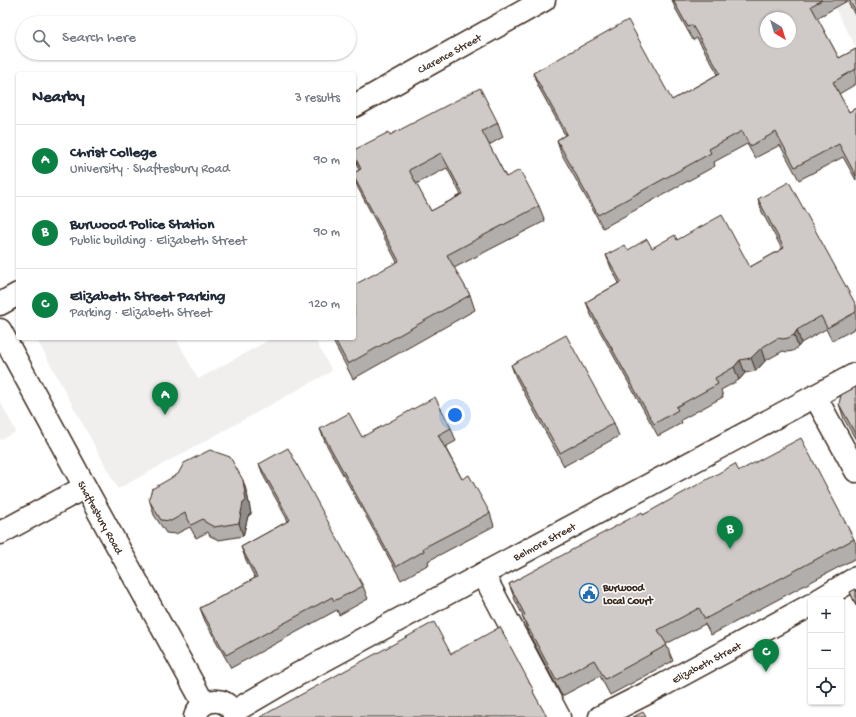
<!DOCTYPE html>
<meta charset="utf-8">
<style>
:root{--surface:#fff;--page:#f6f6f7;--text:#1f2937;--muted:#747a83;--line:#e0e1e3;--accent:#0b8043}
body{margin:0;font-family:"Gochi Hand",sans-serif;background:var(--page);color:var(--text)}
.controls{position:absolute;right:12px;bottom:12px;display:grid;overflow:hidden;border-radius:4px;box-shadow:0 1px 3px #0004}
.controls button{width:36px;height:36px;display:grid;place-items:center;padding:0;border:0;border-bottom:1px solid var(--line);background:var(--surface);color:var(--text);font:20px sans-serif}
.compass{position:absolute;left:760px;top:12px;width:36px;height:36px;border-radius:50%;background:var(--surface);box-shadow:0 1px 3px #0004;rotate:142deg}
.you{position:absolute;left:455px;top:415px;width:14px;height:14px;margin:-10px;border:3px solid #fff;border-radius:50%;background:#1a73e8;box-shadow:0 0 0 6px #1a73e833}
.badge{display:grid;place-items:center;width:26px;height:26px;border-radius:50%;background:var(--accent);color:#fff;font-size:13px;font-weight:700}
.pin{position:absolute;translate:-50% -33px;filter:drop-shadow(0 1px 2px #0008)}
.pin::after{content:'';position:absolute;top:21px;width:14px;height:12px;background:inherit;clip-path:polygon(0 0,100% 0,50% 100%)}
.list{margin:0;padding:0;list-style:none}
h2{display:flex;justify-content:space-between;align-items:center;height:52px;margin:0;padding:0 16px;font-size:17px}
h2 small{font-size:13px;font-weight:400;color:var(--muted)}
.list li{display:grid;grid-template-columns:26px 1fr auto;gap:12px;align-items:center;box-sizing:border-box;height:72px;padding:0 16px;border-top:1px solid var(--line)}
.list b{display:block;font-size:15px;white-space:nowrap}
.list p{margin:0;font-size:13px;white-space:nowrap;color:var(--muted)}
.list em{font-size:13px;font-style:normal;color:var(--muted)}
.icon{flex:none;width:22px;height:22px;fill:none;stroke:currentColor;stroke-width:2;stroke-linecap:round;stroke-linejoin:round}
.map{position:relative;flex:none;width:856px;height:717px;overflow:hidden}
.search{position:absolute;background:var(--surface);box-shadow:0 1px 3px #0004;left:16px;top:16px;width:340px;height:44px;display:flex;align-items:center;gap:10px;box-sizing:border-box;padding:0 14px;border-radius:22px;color:var(--muted);font-size:15px}
.panel{position:absolute;background:var(--surface);box-shadow:0 1px 3px #0004;left:16px;top:72px;width:340px;height:268px;border-radius:4px}
.map>svg:first-child{display:block}
.built{fill:#f1efee}
.lines{fill:none;stroke-linecap:round;stroke-linejoin:round}
.minor-casing{stroke:#3b2a1e;stroke-width:25}
.minor{stroke:#fff;stroke-width:22}
.wall{fill:#b2aeab;stroke:#3b2a1e;fill-rule:evenodd}
.shaded-wall{fill:#918d8b;stroke:#3b2a1e}
.building{fill:#cfcac7;stroke:#3b2a1e;fill-rule:evenodd}
.labels{text-anchor:middle;stroke-width:3;stroke-linejoin:round;paint-order:stroke}
.street-label{font-size:11px;fill:#3b2a1e;stroke:#fff}
.poi-label{font-size:11px;font-weight:bold;fill:#3b2a1e;stroke:#fff;text-anchor:start}
</style>
<div class="map">
<svg width="856" height="717" viewBox="0 0 856 717">
<rect width="100%" height="100%" fill="#fff"/>
<filter id="ink" filterUnits="userSpaceOnUse"><feTurbulence type="fractalNoise" baseFrequency=".025" numOctaves="2"/><feDisplacementMap in="SourceGraphic" scale="8" xChannelSelector="R" yChannelSelector="G"/><feConvolveMatrix kernelMatrix="1 2 1 2 8 2 1 2 1" color-interpolation-filters="sRGB"/></filter>
<g filter="url(#ink)">
<g class="built">
<polygon points="830,0 856,0 856,47"/>
<polygon points="36,338 176,338 198,379 273,338 314,338 332,371 118,489"/>
<polygon points="0,401 16,432 0,440"/>
</g>
<g class="lines">
<defs>
<g id="minor">
<polyline points="354,106 544,0"/>
<polyline points="0,304 18,294"/>
<polyline points="0,330 85,487 204,704"/>
<polyline points="815,396 856,471"/>
<polyline points="0,533 85,487"/>
<polyline points="483,574 559,717"/>
<polyline points="819,600 856,578"/>
<polyline points="233,712 293,677 483,574 856,374"/>
<path d="M195 717C201 696 229 695 235 717"/>
<polyline points="600,717 663,685 811,605"/>
</g>
</defs>
<use href="#minor" class="minor-casing"/>
<use href="#minor" class="minor"/>
</g>
<g class="wall">
<polygon points="672,0 856,0 856,17 847,1 817,18 839,58 856,49 856,84 839,94 849,112 856,108 856,180 843,157 799,180 780,145 755,158 747,144 714,162 715,166 603,228 561,153 557,140 565,135 538,86 533,73 672,100 718,74 697,38 693,40 675,8"/>
<path d="M498 123 503 137 489 145 506 177 539 206 545 221 454 268 470 295 475 310 353 379 335 345 332 338H354L397 262 358 188 354 179V173L359 170 354 157V150L390 135ZM447 168 461 195 431 211 416 184Z"/>
<polygon points="758,199 856,305 856,328 832,341 826,329 801,343 798,347 793,351 787,352 783,351 765,361 756,371 745,373 739,380 721,390 723,397 681,420 682,423 658,436 591,315 586,302 619,283 611,268 606,255 628,250 652,248 677,240 750,267 782,249 762,212"/>
<polygon points="511,365 614,423 619,436 564,466 516,378"/>
<polygon points="856,387 856,440 844,419 839,404"/>
<polygon points="451,428 456,441 445,447 462,479 490,513 494,526 428,561 429,564 401,580 325,442 320,429 362,437"/>
<polygon points="259,464 363,586 368,599 339,615 337,610 231,668 205,621 200,608 255,578 246,560 241,547 288,521 264,477"/>
<polygon points="739,471 854,539 856,544 856,558 711,635 705,624 666,644 673,661 610,695 600,676 562,696 528,632 522,616 523,616 515,600 509,584 643,515"/>
<polygon points="247,493 251,514 248,516 243,536 219,540 210,536 208,532 196,538 190,527 176,534 166,533 154,515 150,502"/>
<polygon points="856,589 856,606 850,592"/>
</g>
<g class="shaded-wall">
<polygon points="797,330 801,343 798,347 794,335"/>
<polygon points="761,348 765,361 756,371 751,358"/>
<polygon points="740,360 745,373 739,380 734,367"/>
<polygon points="243,480 247,493 251,514 248,516 243,536 239,523"/>
</g>
<g class="building">
<path d="M673 0H822L811 6 839 58 856 49V69L833 82 849 112 856 108V176L839 144 795 167 776 132 750 146 742 131 709 149 711 153 598 215 557 140 567 134 533 73 628 20 672 100 720 73 692 25 688 27ZM766 18H790V42H766Z"/>
<polygon points="849,0 856,0 856,12"/>
<path d="M480 88 498 123 482 131 506 177 520 170 539 206 447 255 470 295 348 364 334 338H354V285L399 261 354 177V173L361 169 354 155V150L389 132 390 135ZM441 153 463 194 431 211 409 170Z"/>
<polygon points="789,182 856,305 856,312 827,328 821,316 797,330 794,335 788,338 783,339 778,338 761,348 751,358 740,360 734,367 715,378 718,384 676,407 678,410 654,424 586,302 621,282 606,255 625,245 628,250 647,239 652,248 675,235 677,240 722,215 750,267 784,248 758,199"/>
<polygon points="566,335 614,423 560,453 511,365"/>
<polygon points="856,387 856,435 839,404 841,395"/>
<polygon points="435,397 451,428 438,435 462,479 469,475 490,513 423,548 424,551 396,567 320,429 349,413 362,437"/>
<polygon points="801,438 854,539 705,619 699,608 658,630 667,645 605,679 594,660 556,680 522,616 525,615 509,584 642,512 643,515 735,464 739,471"/>
<polygon points="288,448 363,586 334,601 332,597 226,655 200,608 257,577 241,547 290,520 259,464"/>
<polygon points="210,450 230,457 243,480 246,501 243,503 239,523 214,527 205,522 203,519 191,525 185,513 171,521 161,520 150,502 149,498 152,489 178,474 184,463"/>
<polygon points="856,589 856,605 850,592"/>
<polygon points="434,622 451,654 500,627 534,691 533,692 547,717 260,717"/>
<polygon points="643,712 646,717 633,717"/>
</g>
</g>
<defs>
<symbol id="civic-ring" viewBox="-11 -11 22 22"><circle r="9.5" fill="#fff" stroke="#1f6fb2" stroke-width="1.5"/><path d="M-.6-6.5H3V-4.5H.6V-3L4-1V1h2V6H-6V1h2V-1L-.6-3ZM-1.2 2.5V6h2.4V2.5Z" fill="#1f6fb2"/></symbol>
</defs>
<g fill-rule="evenodd">
<use href="#civic-ring" x="578" y="582" width="22" height="22"/>
</g>
<g class="labels">
<g class="street-label">
<text transform="translate(449 53) rotate(-29)" y="4">Clarence Street</text>
<text transform="translate(101 517) rotate(61)" y="4">Shaftesbury Road</text>
<text transform="translate(544 541) rotate(-28)" y="4">Belmore Street</text>
<text transform="translate(706 662) rotate(-28)" y="4">Elizabeth Street</text>
</g>
<g class="poi-label">
<text x="603" y="591">Burwood<tspan x="603" dy="13">Local Court</tspan></text>
</g>
</g>
</svg>
<div class="controls">
<button>+</button>
<button>−</button>
<button><svg class="icon" aria-label="locate" viewBox="0 0 24 24"><circle cx="12" cy="12" r="6"/><path d="M12 2v4M12 18v4M2 12h4M18 12h4"/></svg></button>
</div>
<svg class="compass" viewBox="-18 -18 36 36"><path d="M0-13l5 13h-10z" fill="#e53935"/><path d="M0 13l5-13h-10z" fill="#747a83"/></svg>
<div class="you"></div>
<div class="pin badge" style="left:165px;top:415px">A</div>
<div class="pin badge" style="left:730px;top:549px">B</div>
<div class="pin badge" style="left:766px;top:672px">C</div>
<div class="search"><svg class="icon" aria-label="search" viewBox="0 0 24 24"><circle cx="10" cy="10" r="6"/><path d="M15 15l6 6"/></svg>Search here</div>
<section class="panel">
<h2>Nearby<small>3 results</small></h2>
<ul class="list">
<li><span class="badge">A</span><div><b>Christ College</b><p>University · Shaftesbury Road</p></div><em>90 m</em></li>
<li><span class="badge">B</span><div><b>Burwood Police Station</b><p>Public building · Elizabeth Street</p></div><em>90 m</em></li>
<li><span class="badge">C</span><div><b>Elizabeth Street Parking</b><p>Parking · Elizabeth Street</p></div><em>120 m</em></li>
</ul>
</section>
</div>
